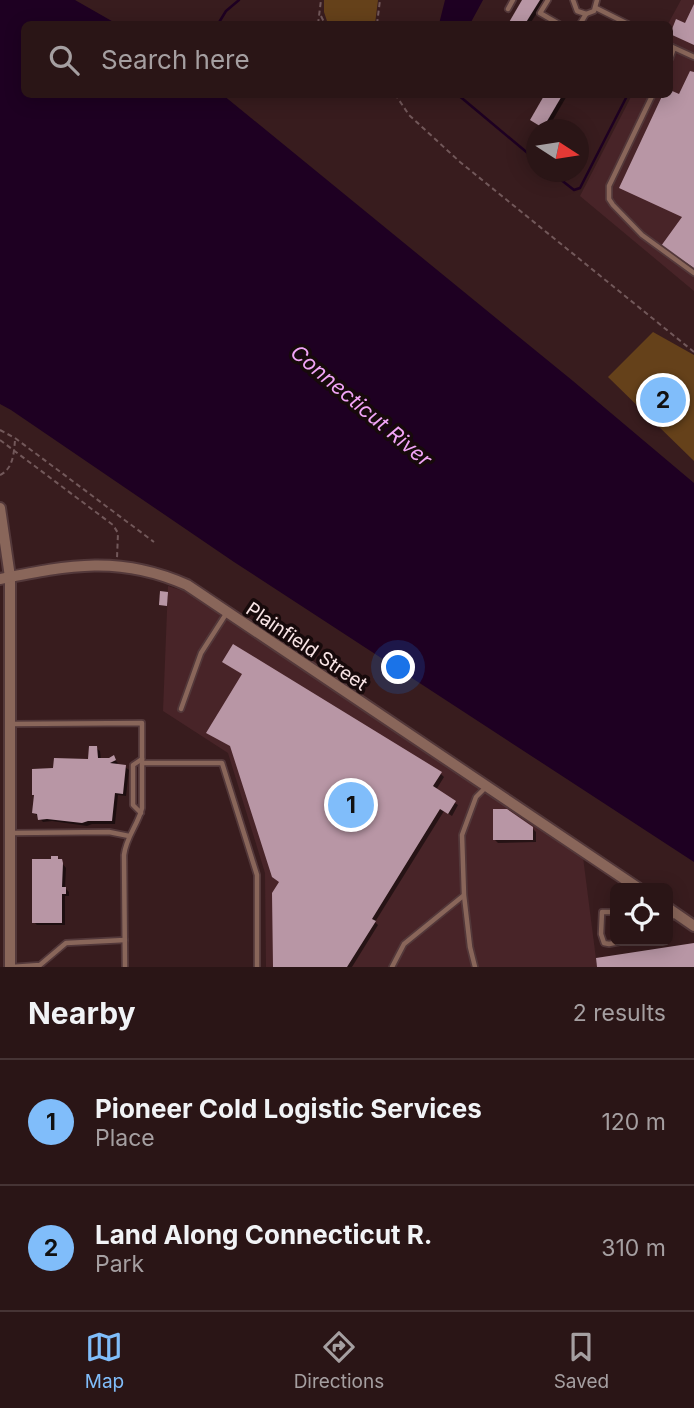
<!DOCTYPE html>
<style>
:root{--surface:#2a1516;--page:#321e1f;--text:#f1f3f6;--muted:#a59fa1;--line:#463435;--accent:#80bdfa}
body{margin:0;font-family:Inter,sans-serif;background:var(--page);color:var(--text)}
.controls{position:absolute;right:21px;bottom:21px;display:grid;overflow:hidden;border-radius:10px;box-shadow:0 4px 18px #0003}
.controls button{width:63px;height:63px;display:grid;place-items:center;padding:0;border:0;border-bottom:2px solid var(--line);background:var(--surface);color:var(--text);font:35px sans-serif}
.compass{position:absolute;left:526px;top:119px;width:63px;height:63px;border-radius:50%;background:var(--surface);box-shadow:0 4px 18px #0003;rotate:102deg}
.you{position:absolute;left:399px;top:668px;width:24px;height:24px;margin:-18px;border:5px solid #fff;border-radius:50%;background:#1a73e8;box-shadow:0 0 0 10px #1a73e833}
.badge{display:grid;place-items:center;width:46px;height:46px;border-radius:50%;background:var(--accent);color:#111;font-size:23px;font-weight:700}
.pin{position:absolute;translate:-50% -50%;border:4px solid #fff;box-shadow:0 2px 7px #0006}
.list{margin:0;padding:0;list-style:none}
h2{display:flex;justify-content:space-between;align-items:center;height:91px;margin:0;padding:0 28px;font-size:30px}
h2 small{font-size:23px;font-weight:400;color:var(--muted)}
.list li{display:grid;grid-template-columns:46px 1fr auto;gap:21px;align-items:center;box-sizing:border-box;height:126px;padding:0 28px;border-top:2px solid var(--line)}
.list b{display:block;font-size:26px;white-space:nowrap}
.list p{margin:0;font-size:23px;white-space:nowrap;color:var(--muted)}
.list em{font-size:23px;font-style:normal;color:var(--muted)}
.icon{flex:none;width:38px;height:38px;fill:none;stroke:currentColor;stroke-width:2;stroke-linecap:round;stroke-linejoin:round}
.map{position:relative;flex:none;width:694px;height:967px;overflow:hidden}
.search{position:absolute;background:var(--surface);box-shadow:0 4px 18px #0003;left:21px;right:21px;top:21px;height:77px;display:flex;align-items:center;gap:18px;box-sizing:border-box;padding:0 24px;border-radius:10px;color:var(--muted);font-size:26px}
.sheet{height:343px;background:var(--surface)}
nav{display:flex;justify-content:space-around;align-items:center;box-sizing:border-box;height:98px;border-top:2px solid var(--line);background:var(--surface);font-size:19px;color:var(--muted)}
nav a{display:grid;justify-items:center;gap:4px}
nav .on{color:var(--accent)}
.map>svg:first-child{display:block}
.built{fill:#482428}
.green{fill:#65411a}
.water{fill:#1e0022}
.shadow{fill:#0007}
.lines{fill:none;stroke-linecap:round;stroke-linejoin:round}
.stream{stroke:#1e0022;stroke-width:2.5}
.building{fill:#b896a5}
.service-casing{stroke:#53383a;stroke-width:8}
.tertiary-casing{stroke:#53383a;stroke-width:14}
.path{stroke:#72585a;stroke-width:2;stroke-dasharray:5 3.5;stroke-linecap:butt}
.service{stroke:#89665a;stroke-width:4.5}
.tertiary{stroke:#89665a;stroke-width:10}
.labels{text-anchor:middle;stroke-width:7;stroke-linejoin:round;paint-order:stroke}
.street-label{font-size:19px;fill:#f9e5e6;stroke:#170a0b}
.water-label{font-size:21px;font-style:italic;fill:#f1a4f6;stroke:#170a0b}
</style>
<div class="map">
<svg width="694" height="967" viewBox="0 0 694 967">
<rect width="100%" height="100%" fill="#381c1e"/>
<g class="built">
<polygon points="681,0 694,0 694,291 580,196 632,95 670,94 668,24"/>
<polygon points="168,586 189,593 583,857 597,967 266,967 265,873 228,753 163,711"/>
</g>
<g class="green">
<polygon points="324,0 378,0 375,24 328,24 324,12"/>
<polygon points="653,332 694,355 694,461 608,377"/>
</g>
<g class="water">
<polygon points="0,0 75,0 117,24 24,24 24,94 223,95 573,381 694,483 694,862 234,562 11,410 0,404"/>
<polygon points="445,0 483,0 470,24 439,24"/>
</g>
<g class="shadow">
<polygon points="524,0 545,0 530,24 510,24"/>
<polygon points="547,94 568,94 547,130 535,123"/>
<polygon points="208,733 441,774 444,777 436,790 458,805 452,816 444,811 375,922 378,925 352,967 275,967 281,883 233,747"/>
<polygon points="96,748 100,751 101,760 113,758 118,763 114,766 125,767 129,770 126,796 118,795 115,824 92,824 87,826 52,821 43,822 34,812 55,770 89,761"/>
<polygon points="532,828 536,832 536,842 498,843 495,840"/>
<polygon points="57,857 66,868 65,888 69,892 69,896 65,896 65,925 37,925 34,922 53,861"/>
</g>
<g class="lines">
<g class="stream">
<polyline points="218,24 226,11 239,0"/>
<polyline points="457,94 536,160"/>
<polyline points="551,172 574,190 580,188 628,94"/>
</g>
</g>
<g class="building">
<polygon points="522,0 540,0 525,24 508,24"/>
<polygon points="694,4 694,45 670,34 676,19 685,23"/>
<polygon points="690,71 694,72 694,268 661,246 682,217 619,188 663,94 670,94 670,90 679,94"/>
<polygon points="545,94 563,94 543,128 530,120"/>
<polygon points="160,591 168,592 167,606 159,605"/>
<polygon points="233,644 442,772 433,786 456,801 448,814 440,809 372,919 376,921 347,967 273,967 272,893 279,882 272,877 230,746 206,733 242,674 222,662"/>
<polygon points="89,746 97,746 98,758 109,758 114,755 116,760 110,763 126,765 123,794 115,793 112,821 88,821 82,823 47,819 38,820 37,814 32,813 34,795 32,795 32,769 53,768 54,758 88,759"/>
<polygon points="493,809 507,809 533,827 533,840 493,840"/>
<polygon points="51,856 58,856 58,859 62,859 63,863 62,887 66,887 66,894 62,894 62,923 32,923 32,859 51,859"/>
<polygon points="694,943 694,967 597,967 596,958"/>
</g>
<g class="lines">
<defs>
<g id="service">
<polyline points="548,0 540,13 559,24"/>
<polyline points="573,0 577,11 586,14 594,11 597,0"/>
<polyline points="596,8 628,24"/>
<polyline points="508,9 513,0"/>
<polyline points="580,24 586,14"/>
<polyline points="670,46 694,57"/>
<polyline points="670,59 674,48"/>
<polyline points="653,94 609,186 609,199 613,205 642,235 694,273"/>
<polyline points="181,709 201,653 226,614"/>
<path d="M10 724 142 723V808C138 825 126 837 124 855L125 967"/>
<polyline points="143,763 222,763 257,875 257,967"/>
<polyline points="141,813 133,805 133,765 142,759"/>
<polyline points="11,833 109,832 129,836"/>
<polyline points="615,912 602,912 601,934 604,943 609,944 625,941"/>
<polyline points="668,920 675,914"/>
<polyline points="12,967 40,965 66,943 125,940"/>
<polyline points="392,967 404,944 463,896"/>
<polyline points="475,967 470,947 464,895 462,835 476,797 486,787"/>
</g>
<g id="tertiary">
<polyline points="0,508 10,577 10,967"/>
<path d="M0 579C70 565 120 555 187 585L638 888"/>
<polyline points="668,908 694,926"/>
</g>
</defs>
<use href="#service" class="service-casing"/>
<use href="#tertiary" class="tertiary-casing"/>
<g class="path">
<polyline points="321,16 325,24"/>
<polyline points="318,24 321,0"/>
<polyline points="377,24 380,0"/>
<polyline points="395,94 409,115 460,162 694,352"/>
<polyline points="0,430 15,438 154,542"/>
<polyline points="0,440 113,525 118,533 117,558"/>
<path d="M0 475C13 469 14 453 15 440"/>
</g>
<use href="#service" class="service"/>
<use href="#tertiary" class="tertiary"/>
</g>
<g class="labels">
<g class="street-label">
<text transform="translate(307 646) rotate(34)" y="7">Plainfield Street</text>
</g>
<g class="water-label">
<text transform="translate(361 406) rotate(40)" y="7">Connecticut River</text>
</g>
</g>
</svg>
<div class="controls">
<button><svg class="icon" aria-label="locate" viewBox="0 0 24 24"><circle cx="12" cy="12" r="6"/><path d="M12 2v4M12 18v4M2 12h4M18 12h4"/></svg></button>
</div>
<svg class="compass" viewBox="-18 -18 36 36"><path d="M0-13l5 13h-10z" fill="#e53935"/><path d="M0 13l5-13h-10z" fill="#a59fa1"/></svg>
<div class="you"></div>
<div class="pin badge" style="left:351px;top:805px">1</div>
<div class="pin badge" style="left:663px;top:400px">2</div>
<div class="search"><svg class="icon" aria-label="search" viewBox="0 0 24 24"><circle cx="10" cy="10" r="6"/><path d="M15 15l6 6"/></svg>Search here</div>
</div>
<section class="sheet">
<h2>Nearby<small>2 results</small></h2>
<ul class="list">
<li><span class="badge">1</span><div><b>Pioneer Cold Logistic Services</b><p>Place</p></div><em>120 m</em></li>
<li><span class="badge">2</span><div><b>Land Along Connecticut R.</b><p>Park</p></div><em>310 m</em></li>
</ul>
</section>
<nav>
<a class="on"><svg class="icon" aria-label="map" viewBox="0 0 24 24"><path d="M3 6l6-2 6 2 6-2v14l-6 2-6-2-6 2zM9 4v14M15 6v14"/></svg>Map</a>
<a><svg class="icon" aria-label="directions" viewBox="0 0 24 24"><path d="M12 3l9 9-9 9-9-9zM9 14v-3h6M13 9l2 2-2 2"/></svg>Directions</a>
<a><svg class="icon" aria-label="saved" viewBox="0 0 24 24"><path d="M7 4h10v16l-5-4-5 4z"/></svg>Saved</a>
</nav>
